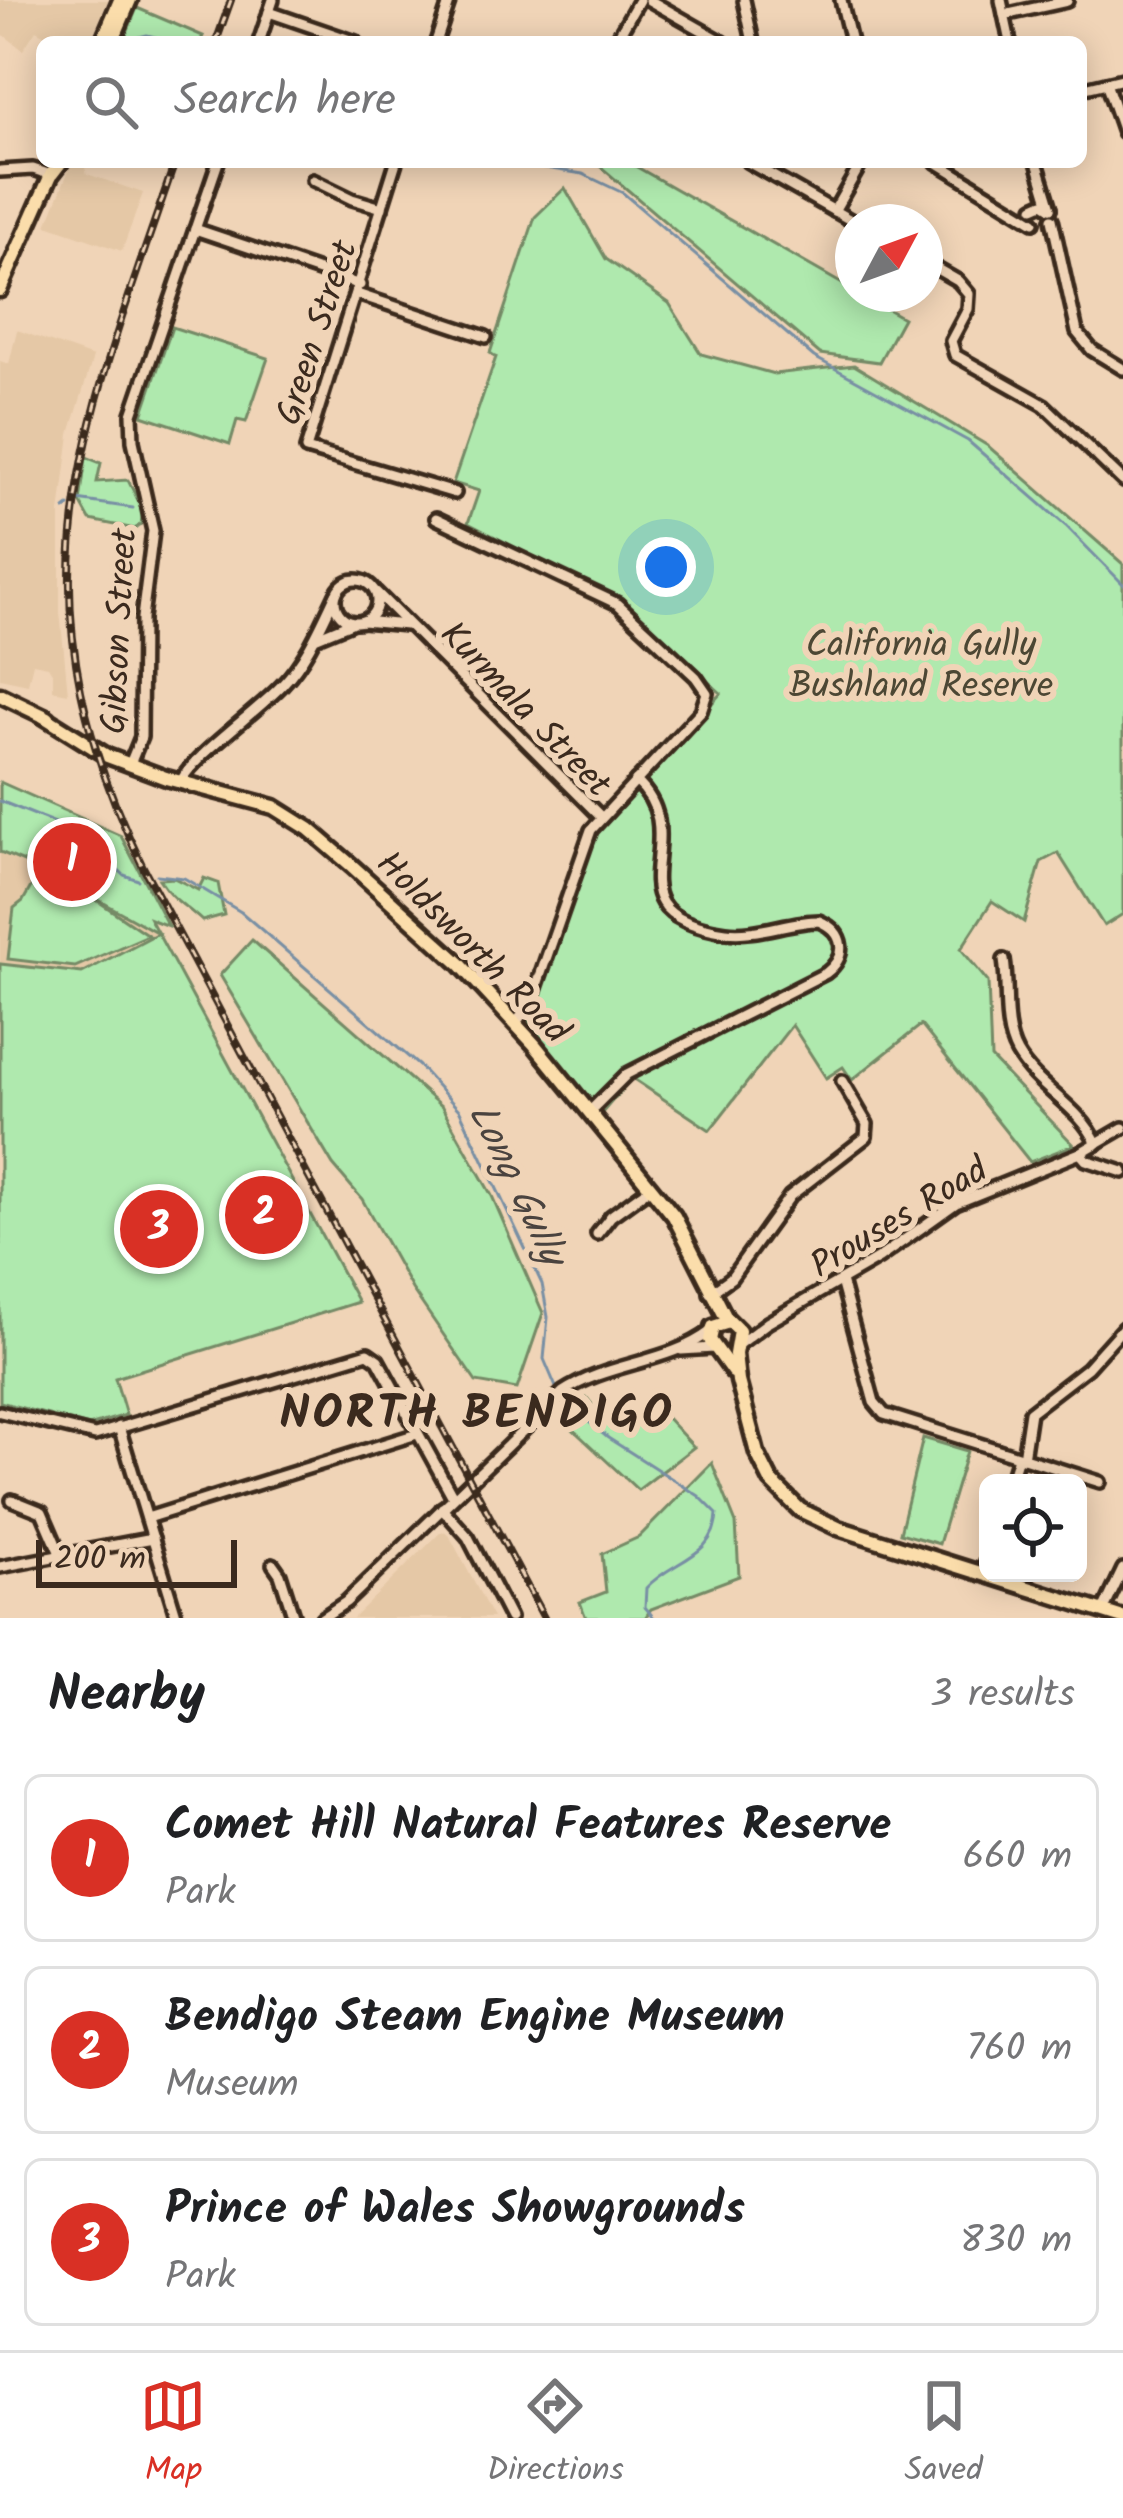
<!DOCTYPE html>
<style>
:root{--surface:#fff;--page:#f6f6f6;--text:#202124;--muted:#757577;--line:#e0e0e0;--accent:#d93025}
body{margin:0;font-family:Kalam,sans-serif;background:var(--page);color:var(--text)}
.controls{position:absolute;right:36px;bottom:36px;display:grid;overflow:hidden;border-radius:18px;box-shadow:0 6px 30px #0003}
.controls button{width:108px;height:108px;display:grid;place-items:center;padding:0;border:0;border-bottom:3px solid var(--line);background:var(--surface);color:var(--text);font:60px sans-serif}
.compass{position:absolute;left:835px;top:204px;width:108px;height:108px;border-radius:50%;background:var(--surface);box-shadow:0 6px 30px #0003;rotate:49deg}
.scale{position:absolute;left:36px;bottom:30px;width:201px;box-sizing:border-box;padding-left:12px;border:6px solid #3b2a1e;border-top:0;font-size:33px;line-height:42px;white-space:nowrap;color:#3b2a1e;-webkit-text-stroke:9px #f0d4b7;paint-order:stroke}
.you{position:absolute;left:666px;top:567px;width:42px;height:42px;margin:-30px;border:9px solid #fff;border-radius:50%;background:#1a73e8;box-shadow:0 0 0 18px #1a73e833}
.badge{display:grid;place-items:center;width:78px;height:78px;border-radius:50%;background:var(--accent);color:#fff;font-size:39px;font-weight:700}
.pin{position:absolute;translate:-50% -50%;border:6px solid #fff;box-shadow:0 3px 12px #0006}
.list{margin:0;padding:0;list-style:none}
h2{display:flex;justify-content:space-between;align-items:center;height:156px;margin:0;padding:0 48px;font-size:51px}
h2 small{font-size:39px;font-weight:400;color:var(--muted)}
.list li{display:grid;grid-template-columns:78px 1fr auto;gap:36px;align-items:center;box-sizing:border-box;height:168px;margin:0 24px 24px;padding:0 24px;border:3px solid var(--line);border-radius:18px}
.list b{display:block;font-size:45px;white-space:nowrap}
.list p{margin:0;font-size:39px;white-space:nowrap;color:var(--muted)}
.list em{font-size:39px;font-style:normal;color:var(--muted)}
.icon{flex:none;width:66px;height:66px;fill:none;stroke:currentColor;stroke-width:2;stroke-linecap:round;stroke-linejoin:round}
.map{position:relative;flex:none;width:1123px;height:1618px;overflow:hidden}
.search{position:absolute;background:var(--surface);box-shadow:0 6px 30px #0003;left:36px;right:36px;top:36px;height:132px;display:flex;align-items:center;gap:30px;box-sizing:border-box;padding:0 42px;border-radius:18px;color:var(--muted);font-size:45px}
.sheet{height:732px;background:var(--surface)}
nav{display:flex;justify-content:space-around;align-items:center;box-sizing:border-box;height:168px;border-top:3px solid var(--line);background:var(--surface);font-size:33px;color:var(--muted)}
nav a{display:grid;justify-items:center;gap:6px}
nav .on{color:var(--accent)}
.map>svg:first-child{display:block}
.built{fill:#e5c8a6}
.green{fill:#afe9ae;stroke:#758a66;stroke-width:3}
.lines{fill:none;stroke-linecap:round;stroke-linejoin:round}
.stream{stroke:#788fa4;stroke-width:3}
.minor-casing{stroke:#3b2a1e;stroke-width:18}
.major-casing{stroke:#3b2a1e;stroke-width:21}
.minor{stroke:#f0d4b7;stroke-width:9}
.major{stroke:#fbddab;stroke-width:12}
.rail-casing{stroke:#3b2a1e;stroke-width:8}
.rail{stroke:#f0d4b7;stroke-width:3;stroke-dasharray:9;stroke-linecap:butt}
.labels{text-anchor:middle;stroke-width:12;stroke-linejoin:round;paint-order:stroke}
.street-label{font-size:36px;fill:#3b2a1e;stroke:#f0d4b7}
.park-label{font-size:36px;fill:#4c4734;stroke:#f0d4b7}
.water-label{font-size:39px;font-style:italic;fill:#4a433f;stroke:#f0d4b7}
.district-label{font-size:48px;font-weight:bold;letter-spacing:3px;fill:#3b2a1e;stroke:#f0d4b7}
</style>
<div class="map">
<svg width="1123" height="1618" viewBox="0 0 1123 1618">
<rect width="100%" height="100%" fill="#f0d4b7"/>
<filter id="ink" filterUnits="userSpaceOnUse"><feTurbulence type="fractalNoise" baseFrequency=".00833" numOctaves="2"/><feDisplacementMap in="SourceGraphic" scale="24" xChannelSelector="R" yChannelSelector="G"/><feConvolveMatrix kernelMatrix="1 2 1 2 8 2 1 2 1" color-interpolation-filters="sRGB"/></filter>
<g filter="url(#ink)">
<g class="built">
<polygon points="0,0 108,0 90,42 58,42 36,30 23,50 0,32"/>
<polygon points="72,162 83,162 87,174 143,193 122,251 47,225"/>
<polygon points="17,330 93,357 70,434 60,513 60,612 68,693 53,690 53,674 48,666 33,663 28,684 0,678 0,361 9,364"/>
<polygon points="0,846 49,864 158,934 82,973 0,964"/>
<polygon points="441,1532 448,1533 493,1618 353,1618"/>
</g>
<g class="green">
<polygon points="137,8 203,36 200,42 123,42"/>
<polygon points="595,162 628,162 853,290 853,294 861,294 903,318 879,362 820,354"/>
<polygon points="565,188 606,259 669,303 701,354 774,374 854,365 988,446 1123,564 1123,914 1104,926 1058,853 1041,862 1024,922 992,901 961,949 988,982 991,1058 1074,1145 1030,1162 921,1025 852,1080 843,1067 826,1078 792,1025 710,1130 632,1078 602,1113 529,1023 591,839 721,693 618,600 468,523 479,491 453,483 496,357 490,353 535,217"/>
<polygon points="172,327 268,358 246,422 237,420 230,444 142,415"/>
<polygon points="86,457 101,463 97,482 128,480 143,510 141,524 135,529 90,520 80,502"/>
<polygon points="0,782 121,836 168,926 150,919 358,1302 115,1378 126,1415 89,1426 0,1402 0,964 82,973 158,933 86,893 148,935 75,967 8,959 14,908 23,901 41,869 0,852"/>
<path d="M174 878 198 890 204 878 218 883 224 915 202 921C184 904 172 900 159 879Z"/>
<polygon points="252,940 442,1107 492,1196 543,1313 517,1389 476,1382 412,1289 362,1199 333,1165 220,975"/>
<polygon points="587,1398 607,1423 665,1416 694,1447 638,1490 565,1422"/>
<polygon points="923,1438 967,1451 939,1544 900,1533"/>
<polygon points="712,1463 736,1523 739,1576 651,1609 645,1618 586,1618 580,1602 606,1592 602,1554 639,1537"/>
</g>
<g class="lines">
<g class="stream">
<polyline points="128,40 147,35 175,42"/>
<polyline points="507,162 583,174 623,193 814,357 968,441 1066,526 1123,584"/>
<polyline points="77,500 133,508"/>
<polyline points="65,509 69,506"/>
<polyline points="0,801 80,833 124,875 138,880"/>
<polyline points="157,875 184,878 241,912 419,1066 460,1111 542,1284 548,1317 544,1359 558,1392"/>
<path d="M563 1400 608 1438 699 1496 717 1514C715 1558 671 1560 646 1588L645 1607 654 1618"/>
</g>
<defs>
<g id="minor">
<polyline points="649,0 723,42"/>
<polyline points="744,0 753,42"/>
<polyline points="841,0 851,42"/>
<polyline points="1001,0 1010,42"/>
<polyline points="269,12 356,42"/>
<polyline points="1004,15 1067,1"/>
<polyline points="259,42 273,0"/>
<polyline points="436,42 450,0"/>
<polyline points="615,42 639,0"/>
<polyline points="1106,83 1123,132"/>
<polyline points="1081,89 1123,79"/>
<polyline points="396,162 306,449 455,493"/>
<polyline points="748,162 854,222"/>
<polyline points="936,162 1034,222"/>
<polyline points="1037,162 1051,208"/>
<polyline points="0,171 33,169 51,175"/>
<polyline points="313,180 352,199 382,208"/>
<polyline points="1034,207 1043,203 1051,208"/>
<polyline points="834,211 862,162"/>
<polyline points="1052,219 1077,332 1092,350 1123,369"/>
<polyline points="195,229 360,285"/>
<polyline points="925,262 958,281 969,294 968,309 951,341 955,355 1044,405 1123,481"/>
<polyline points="357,294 486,337"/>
<polyline points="436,518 618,604 696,677 707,693 701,711 591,830 531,1002 516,1023"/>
<circle cx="356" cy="601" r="21"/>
<polyline points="376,592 601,817"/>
<polyline points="363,621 406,625"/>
<polyline points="317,637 351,623"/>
<polyline points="130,764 141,737 142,618 153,531 133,441 132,414 218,162"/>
<path d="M181 782C188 760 262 708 283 684 307 659 321 625 336 594"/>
<path d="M1004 960C1009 990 1002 1026 1017 1053 1038 1089 1080 1106 1097 1144"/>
<path d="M589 1112 627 1074 826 973C848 956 845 932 819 921 788 921 757 936 726 932 597 913 700 839 636 781"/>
<polyline points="1080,1153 1086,1160 1123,1172"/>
<polyline points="597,1234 611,1216 651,1187"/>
<polyline points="841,1281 874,1402 884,1414 1100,1482"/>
<polyline points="710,1293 731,1278 790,1196 866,1137 867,1124 842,1081"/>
<polyline points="739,1344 767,1323 879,1258 956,1203 1080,1153 1123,1128"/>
<polyline points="681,1350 714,1348"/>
<polyline points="0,1412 95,1435 368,1353 378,1360 453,1497"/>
<polyline points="119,1427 177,1618"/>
<polyline points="1023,1458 1030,1412 1087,1368 1123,1328"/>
<polyline points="1010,1483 1018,1457"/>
<polyline points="12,1500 42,1512 61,1556"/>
<polyline points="442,1508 468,1537 510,1618"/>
<polyline points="147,1518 417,1434"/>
<polyline points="273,1564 280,1574 294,1618"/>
<polyline points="0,1567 153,1538"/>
<polyline points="983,1573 988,1556"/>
<polyline points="1103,1611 1123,1569"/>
<path d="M322 1618 346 1602 563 1392C608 1362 668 1364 711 1331"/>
</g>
<g id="major">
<polyline points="102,42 120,0"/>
<polyline points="112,42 130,0"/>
<polyline points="0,290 51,175 61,162"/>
<polyline points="0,695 48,718"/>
<polyline points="43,716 107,756 166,778 274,807 309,829 352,866 460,964 534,1044 674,1216 726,1318 739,1331 735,1354 738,1381 757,1453 771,1481 800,1510 838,1528 1123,1618"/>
<polyline points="729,1322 713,1327 710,1340 733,1372"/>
</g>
</defs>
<use href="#minor" class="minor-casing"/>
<use href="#major" class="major-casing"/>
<use href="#minor" class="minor"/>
<use href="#major" class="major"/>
<defs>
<g id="rail">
<polyline points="216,42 231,0"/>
<path d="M175 162C83 431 9 591 143 867L544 1618"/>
</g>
</defs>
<use href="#rail" class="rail-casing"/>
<use href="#rail" class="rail"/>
</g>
</g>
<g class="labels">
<g class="street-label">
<text transform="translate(315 332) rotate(-72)" y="13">Green Street</text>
<text transform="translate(117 631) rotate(-87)" y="13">Gibson Street</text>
<text transform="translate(527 708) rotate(46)" y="13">Kurmala Street</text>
<text transform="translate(474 946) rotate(45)" y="13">Holdsworth Road</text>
<text transform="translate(898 1216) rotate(-31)" y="13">Prouses Road</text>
</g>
<g class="park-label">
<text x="921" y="656">California Gully<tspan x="921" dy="41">Bushland Reserve</tspan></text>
</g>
<g class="water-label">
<text transform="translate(519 1183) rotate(64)" y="14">Long Gully</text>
</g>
<g class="district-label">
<text x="477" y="1428">NORTH BENDIGO</text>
</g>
</g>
</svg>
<div class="controls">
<button><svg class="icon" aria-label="locate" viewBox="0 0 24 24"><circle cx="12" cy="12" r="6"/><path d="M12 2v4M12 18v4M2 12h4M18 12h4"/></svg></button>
</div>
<svg class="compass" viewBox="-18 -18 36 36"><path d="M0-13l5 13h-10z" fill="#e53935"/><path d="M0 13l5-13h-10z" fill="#757577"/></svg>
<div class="scale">200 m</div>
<div class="you"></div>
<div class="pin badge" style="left:72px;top:862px">1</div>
<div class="pin badge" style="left:264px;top:1215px">2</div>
<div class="pin badge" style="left:159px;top:1229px">3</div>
<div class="search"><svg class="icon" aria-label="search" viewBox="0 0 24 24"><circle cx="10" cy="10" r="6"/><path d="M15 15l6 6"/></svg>Search here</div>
</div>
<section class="sheet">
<h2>Nearby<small>3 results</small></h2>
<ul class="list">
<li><span class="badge">1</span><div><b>Comet Hill Natural Features Reserve</b><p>Park</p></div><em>660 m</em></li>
<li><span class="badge">2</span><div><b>Bendigo Steam Engine Museum</b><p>Museum</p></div><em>760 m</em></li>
<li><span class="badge">3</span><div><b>Prince of Wales Showgrounds</b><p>Park</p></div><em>830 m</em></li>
</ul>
</section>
<nav>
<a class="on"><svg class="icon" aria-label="map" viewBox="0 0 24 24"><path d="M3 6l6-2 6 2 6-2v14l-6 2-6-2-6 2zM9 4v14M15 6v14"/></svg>Map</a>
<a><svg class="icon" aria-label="directions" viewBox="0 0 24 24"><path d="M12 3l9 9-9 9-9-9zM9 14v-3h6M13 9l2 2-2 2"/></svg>Directions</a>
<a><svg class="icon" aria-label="saved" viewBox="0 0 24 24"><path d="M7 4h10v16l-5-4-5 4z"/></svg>Saved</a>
</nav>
